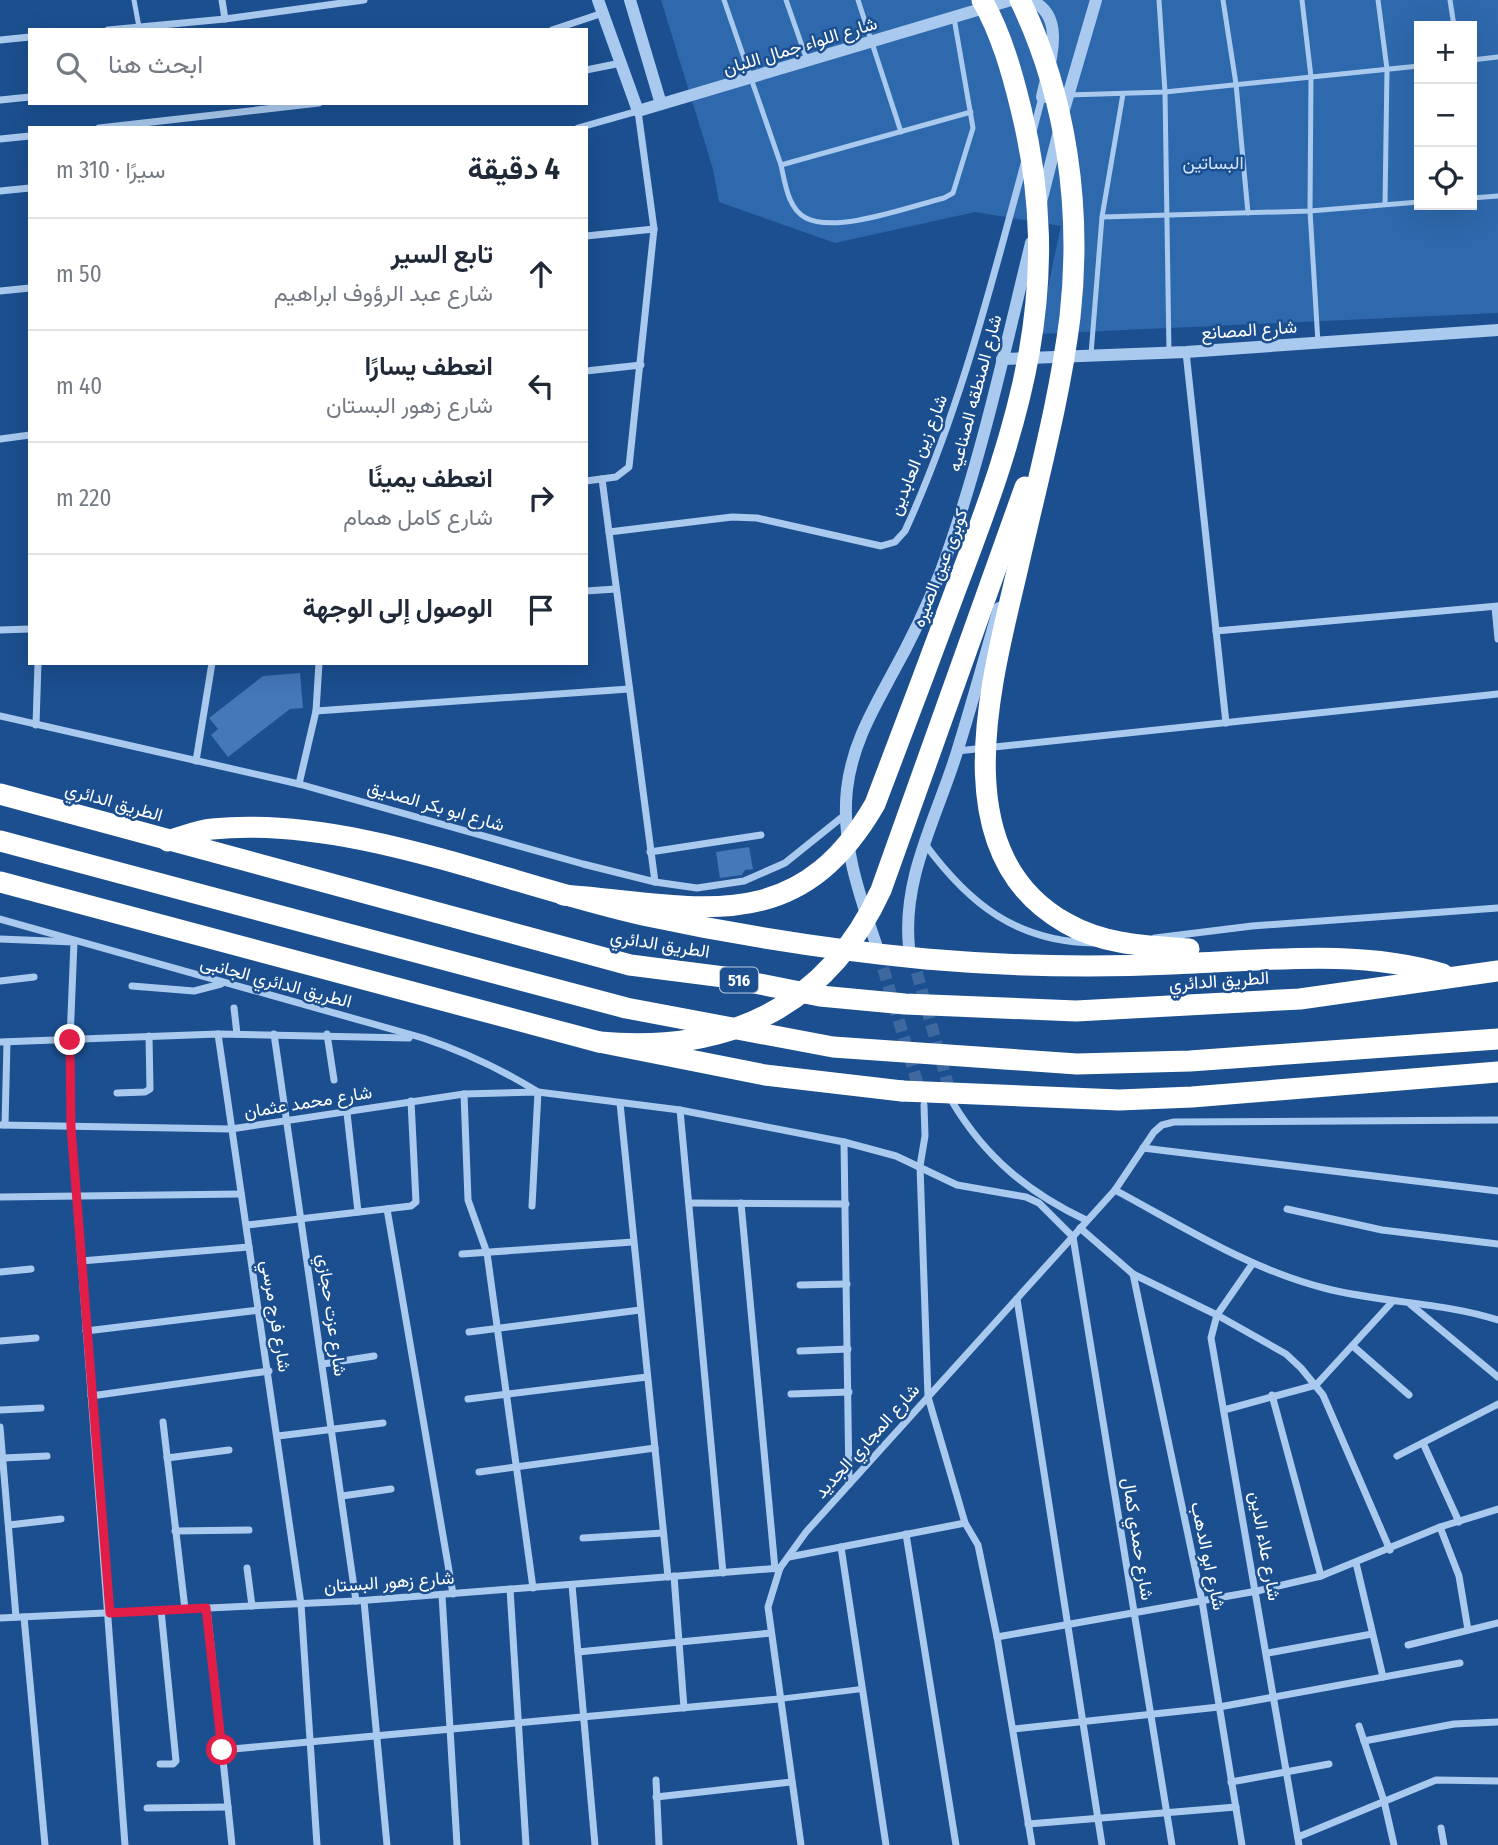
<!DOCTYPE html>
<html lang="ar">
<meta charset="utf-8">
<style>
:root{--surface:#fff;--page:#f6f6f7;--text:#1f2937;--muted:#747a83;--line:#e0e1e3}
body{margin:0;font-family:"Fira Sans Condensed",Vazirmatn,sans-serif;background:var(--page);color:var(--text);direction:rtl}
.controls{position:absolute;right:21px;top:21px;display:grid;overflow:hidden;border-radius:0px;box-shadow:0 7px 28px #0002}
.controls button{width:63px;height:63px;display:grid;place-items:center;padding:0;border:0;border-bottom:2px solid var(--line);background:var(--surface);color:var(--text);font:35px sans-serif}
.stop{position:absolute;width:21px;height:21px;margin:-16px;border:5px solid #e11d48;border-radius:50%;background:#fff}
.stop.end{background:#e11d48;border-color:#fff;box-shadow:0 2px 7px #0008}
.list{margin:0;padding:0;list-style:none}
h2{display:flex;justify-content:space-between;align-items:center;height:91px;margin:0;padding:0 28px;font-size:30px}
h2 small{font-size:23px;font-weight:400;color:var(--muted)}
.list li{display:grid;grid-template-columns:46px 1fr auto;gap:21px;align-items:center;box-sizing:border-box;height:112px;padding:0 28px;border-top:2px solid var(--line)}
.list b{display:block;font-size:26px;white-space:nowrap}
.list p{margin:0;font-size:23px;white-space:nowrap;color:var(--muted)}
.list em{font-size:23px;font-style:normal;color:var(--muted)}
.icon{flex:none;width:38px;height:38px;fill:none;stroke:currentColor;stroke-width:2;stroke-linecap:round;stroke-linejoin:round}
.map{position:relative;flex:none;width:1498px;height:1845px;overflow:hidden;direction:ltr}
.search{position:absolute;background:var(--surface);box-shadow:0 7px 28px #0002;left:28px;top:28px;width:560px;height:77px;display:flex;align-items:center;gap:18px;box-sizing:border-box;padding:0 24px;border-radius:0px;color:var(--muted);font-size:26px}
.panel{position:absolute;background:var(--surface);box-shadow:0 7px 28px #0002;left:28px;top:126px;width:560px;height:539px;border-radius:0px;direction:rtl}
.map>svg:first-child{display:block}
.green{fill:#2e69ad;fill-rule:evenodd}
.building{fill:#4478b7}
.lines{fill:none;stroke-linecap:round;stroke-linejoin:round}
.tertiary-tunnel{stroke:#3d69a0;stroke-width:12;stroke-dasharray:12 6;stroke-linecap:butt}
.service{stroke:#a9c9ee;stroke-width:5}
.pedestrian{stroke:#a9c9ee;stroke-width:6}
.minor{stroke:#a9c9ee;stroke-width:7}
.tertiary{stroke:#a9c9ee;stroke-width:12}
.motorway{stroke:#fff;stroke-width:21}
.motorway-bridge{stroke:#fff;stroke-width:21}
.route{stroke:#e11d48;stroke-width:9}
.labels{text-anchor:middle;stroke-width:5;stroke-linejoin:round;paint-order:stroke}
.shield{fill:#1b4f8f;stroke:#bbcadd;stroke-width:2}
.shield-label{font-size:16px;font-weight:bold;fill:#fff}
.street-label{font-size:18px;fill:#fff;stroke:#1b4f8f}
.park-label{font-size:18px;fill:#cfe3fa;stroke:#1b4f8f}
</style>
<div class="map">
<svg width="1498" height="1845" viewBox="0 0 1498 1845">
<rect width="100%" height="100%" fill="#1b4f8f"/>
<path class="green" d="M661 0H1498V313L1038 334 1061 226 975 212 835 243 719 202 713 169ZM1419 26H1472V205H1419Z"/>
<g class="building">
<polygon points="300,673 303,708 290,709 228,757 211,735 218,729 209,718 263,676"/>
<polygon points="749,847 753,869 745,870 742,875 720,878 716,852"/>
</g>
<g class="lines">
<g class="tertiary-tunnel">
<polyline points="878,951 921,1095"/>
<polyline points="912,955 951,1096"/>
</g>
<g class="service">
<polyline points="134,0 139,27"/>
<path d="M724 0 781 165C785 183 788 209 806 218 836 234 911 206 944 198L953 193 973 128 954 18"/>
<polyline points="786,0 807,60"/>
<polyline points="858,0 901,132"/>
<polyline points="1159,0 1165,92 1169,353"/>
<polyline points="1223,0 1236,84 1248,213"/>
<polyline points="1302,0 1311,77 1310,211 1318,343"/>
<polyline points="1378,0 1387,69 1385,204"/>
<polyline points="1450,0 1454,26"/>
<polyline points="1472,60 1498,57"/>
<polyline points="1068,95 1165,92 1419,66"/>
<polyline points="781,165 971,112"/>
<polyline points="1472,198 1498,196"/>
<polyline points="1102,217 1310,211 1419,202"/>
<polyline points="1091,354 1102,217 1123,94"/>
</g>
<polyline class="pedestrian" points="779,1699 862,1689"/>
<g class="minor">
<polyline points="222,0 225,19"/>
<polyline points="108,30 225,19 364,0"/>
<polyline points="552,30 603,13"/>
<polyline points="0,40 30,37"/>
<polyline points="586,70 621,63"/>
<polyline points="0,100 30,97"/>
<polyline points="99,128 319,103"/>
<polyline points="578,128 638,111 654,229 629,467 616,477 586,481"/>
<polyline points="1033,132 1042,97"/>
<polyline points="0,139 30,136"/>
<polyline points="0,191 30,188"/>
<polyline points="586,236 654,229"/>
<polyline points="0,291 30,288"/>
<polyline points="1186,352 1226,723"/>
<polyline points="586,371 641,365"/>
<polyline points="0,439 30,435"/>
<polyline points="602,479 655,882"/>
<path d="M609 532 732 517 757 518 881 546 895 542 905 531C959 413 990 289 1024 164"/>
<polyline points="586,591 616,589"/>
<polyline points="1495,607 1498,639"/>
<polyline points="0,630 30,629"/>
<polyline points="1216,631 1498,606"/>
<polyline points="316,711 629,689"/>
<polyline points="0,716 299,784 583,864 655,882 697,888 744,881 785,863 846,814"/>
<polyline points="36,725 38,663"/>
<polyline points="957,751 1498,694"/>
<polyline points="196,761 212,663"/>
<polyline points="299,784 316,711 319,663"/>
<path d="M925 844C969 904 1017 942 1094 943"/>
<polyline points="650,852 761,835"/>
<path d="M0 919 423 1038C465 1052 501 1069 538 1092L532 1206"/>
<polyline points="1155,938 1252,926 1498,908"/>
<polyline points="0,939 74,942 70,1040 71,1127 125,1845"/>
<polyline points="0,981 34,977"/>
<polyline points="132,986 194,991 221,984"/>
<polyline points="234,1008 237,1034"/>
<polyline points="218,1034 301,1604 317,1845"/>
<polyline points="274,1034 356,1601"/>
<polyline points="327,1034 334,1080"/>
<polyline points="0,1042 218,1034 409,1038"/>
<polyline points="117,1093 145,1092 150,1089 149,1036"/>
<polyline points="464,1094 468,1200 487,1253 533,1588"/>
<polyline points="620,1103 668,1577"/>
<path d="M953 1103C986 1158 1029 1193 1086 1220"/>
<polyline points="924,1105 925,1136 920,1166 928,1397 965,1523 978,1545 997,1637 1032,1845"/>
<polyline points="680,1110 723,1573"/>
<polyline points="347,1113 358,1212"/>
<polyline points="0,1125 231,1129 464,1094 538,1092 680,1110 844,1142 896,1156 957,1185 1026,1197 1039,1203 1073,1237 1172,1845"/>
<polyline points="5,1125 7,1042"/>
<polyline points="844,1142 849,1484"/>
<polyline points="1143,1148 1498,1191"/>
<path d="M1115 1190C1182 1226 1249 1269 1324 1288 1381 1303 1442 1302 1498 1320"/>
<polyline points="0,1197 241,1194"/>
<polyline points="689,1203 846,1204"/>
<polyline points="741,1203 775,1569"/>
<polyline points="387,1209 453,1594"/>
<polyline points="1287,1209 1382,1230 1498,1244"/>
<polyline points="247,1225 411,1206 416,1202 411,1101"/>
<polyline points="1080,1228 1133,1274 1217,1315 1286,1354 1301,1368 1323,1395 1390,1550"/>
<polyline points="462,1254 633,1242"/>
<polyline points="81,1261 249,1247"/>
<polyline points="1253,1263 1217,1315 1211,1338 1299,1845"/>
<polyline points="0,1272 31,1269"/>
<polyline points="1133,1274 1202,1601 1242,1845"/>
<polyline points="800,1285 847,1284"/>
<polyline points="1017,1299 1102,1845"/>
<polyline points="1410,1304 1498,1377"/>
<polyline points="86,1331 259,1310"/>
<polyline points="469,1332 640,1310"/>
<polyline points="0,1341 36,1338"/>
<polyline points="1354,1347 1409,1395"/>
<polyline points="800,1351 848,1349"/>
<polyline points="323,1364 374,1356"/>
<polyline points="791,1394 849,1392"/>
<polyline points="1272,1395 1321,1576"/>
<polyline points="91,1396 269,1371"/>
<polyline points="468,1399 647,1377"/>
<polyline points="0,1410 41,1408"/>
<polyline points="1224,1410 1316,1385 1393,1301"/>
<polyline points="163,1422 185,1609"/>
<polyline points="0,1427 16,1617"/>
<polyline points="278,1436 383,1423"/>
<polyline points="1423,1443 1459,1522"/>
<polyline points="1397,1456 1498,1404"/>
<polyline points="3,1458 47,1456"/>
<polyline points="167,1458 229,1450"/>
<polyline points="479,1472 655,1448"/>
<polyline points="342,1496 391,1489"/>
<polyline points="9,1525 61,1519"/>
<polyline points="1440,1527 1459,1576 1468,1630"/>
<polyline points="175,1531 249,1530"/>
<polyline points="906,1534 956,1845"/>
<polyline points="583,1538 663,1533"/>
<polyline points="841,1547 886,1845"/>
<polyline points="789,1557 965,1523"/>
<polyline points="1356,1563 1383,1677"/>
<polyline points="247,1568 252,1606"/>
<polyline points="674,1576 684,1708"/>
<polyline points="572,1585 595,1845"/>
<polyline points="510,1589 526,1845"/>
<polyline points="442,1595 457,1845"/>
<polyline points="364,1601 387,1845"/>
<polyline points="207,1608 232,1845"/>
<polyline points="24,1617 45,1845"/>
<polyline points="0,1618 356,1601 780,1568"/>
<polyline points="997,1637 1257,1591 1321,1576 1440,1527 1498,1509"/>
<polyline points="1408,1645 1498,1623"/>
<polyline points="578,1652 771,1633"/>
<polyline points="1268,1653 1372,1634"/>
<polyline points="1359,1726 1384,1801 1394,1845"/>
<polyline points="1013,1729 1219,1707 1460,1663"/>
<polyline points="1364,1741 1454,1724 1498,1722"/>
<polyline points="222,1750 779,1699"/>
<polyline points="160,1764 173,1764 176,1761 161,1610"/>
<polyline points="656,1780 659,1845"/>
<polyline points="1231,1782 1329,1764"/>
<polyline points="656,1797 791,1782"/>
<polyline points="147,1808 228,1807"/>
<polyline points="1028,1824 1236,1807"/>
<polyline points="1441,1828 1444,1845"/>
<polyline points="1298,1837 1436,1780 1498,1781"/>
<polyline points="801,1845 768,1607 780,1568 806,1532 1115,1190 1154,1132 1162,1125 1174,1122 1498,1120"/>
</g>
<g class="tertiary">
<polyline points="598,0 638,111 1011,0"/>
<polyline points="630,0 661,104"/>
<path d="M1030 0C1069 16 1048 66 1042 97L1059 96"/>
<polyline points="1063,113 1096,0"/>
<polyline points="1041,202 1059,131"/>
<polyline points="1002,359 1186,352 1498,330"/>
<path d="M876 944C859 894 841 843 847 789 852 746 871 713 891 676 910 642 927 607 941 571 980 465 1004 353 1031 243"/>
<path d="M909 947C902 877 937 817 957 752 972 704 985 656 999 608"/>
</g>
<g class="motorway">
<polyline points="0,794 630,965 724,977 820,996 905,1004 1076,1011 1300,999 1498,971"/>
<polyline points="0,841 626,1008 833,1047 1077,1064 1190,1061 1498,1039"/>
<path d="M168 841C182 837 198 830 212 829 351 815 508 885 643 915 736 935 831 950 926 959 1008 966 1090 968 1172 964 1262 961 1357 948 1443 974"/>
<polyline points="0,882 599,1042 765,1075 902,1091"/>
</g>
<g class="motorway-bridge">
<path d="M1020 0C1067 97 1082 209 1070 317 1060 397 1039 475 1021 554 996 667 936 850 1066 923 1104 945 1147 946 1189 949"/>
<path d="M563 895C695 905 796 941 875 804 903 731 930 659 957 586 1020 422 1065 286 1021 109 1012 72 1001 33 982 0"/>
<path d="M599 1042C725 1054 827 1008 881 890L1025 487"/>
<polyline points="902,1091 1119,1100 1192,1097 1498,1072"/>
</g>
</g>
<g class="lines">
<polyline class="route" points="70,1040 71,1127 110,1613 206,1608 222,1750"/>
</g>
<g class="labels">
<rect class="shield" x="720" y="967.5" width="38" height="25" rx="5"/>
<g class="shield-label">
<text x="739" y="986">516</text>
</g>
<g class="street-label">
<text transform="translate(800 46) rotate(-17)" y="6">شارع اللواء جمال اللبان</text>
<text transform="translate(1249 330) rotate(-4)" y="6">شارع المصانع</text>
<text transform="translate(975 393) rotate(-75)" y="6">شارع المنطقه الصناعيه</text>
<text transform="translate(918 455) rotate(-68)" y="6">شارع زين العابدين</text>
<text transform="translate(940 568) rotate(-69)" y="6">كوبرى عين الصيره</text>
<text transform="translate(114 802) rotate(16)" y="6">الطريق الدائري</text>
<text transform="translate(436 806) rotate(16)" y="6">شارع ابو بكر الصديق</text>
<text transform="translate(660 944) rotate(9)" y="6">الطريق الدائري</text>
<text transform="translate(1219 981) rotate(-4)" y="6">الطريق الدائري</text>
<text transform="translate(276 982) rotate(15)" y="6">الطريق الدائري الجانبى</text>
<text transform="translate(308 1102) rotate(-9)" y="6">شارع محمد عثمان</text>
<text transform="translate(332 1315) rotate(82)" y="6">شارع عزت حجازي</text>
<text transform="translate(276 1316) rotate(81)" y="6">شارع فرج مرسي</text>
<text transform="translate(867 1441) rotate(-48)" y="6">شارع المجاري الجديد</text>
<text transform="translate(1138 1539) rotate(81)" y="6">شارع حمدي كمال</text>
<text transform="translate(1265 1546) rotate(80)" y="6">شارع علاء الدين</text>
<text transform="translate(1208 1556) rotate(78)" y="6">شارع ابو الدهب</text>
<text transform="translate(389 1582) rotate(-4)" y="6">شارع زهور البستان</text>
</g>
<g class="park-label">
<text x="1213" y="169">البساتين</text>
</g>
</g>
</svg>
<div class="controls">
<button>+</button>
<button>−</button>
<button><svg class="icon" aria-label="locate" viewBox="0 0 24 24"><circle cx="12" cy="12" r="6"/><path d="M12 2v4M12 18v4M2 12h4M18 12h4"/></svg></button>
</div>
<div class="stop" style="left:222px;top:1750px"></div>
<div class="stop end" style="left:70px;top:1040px"></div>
<div class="search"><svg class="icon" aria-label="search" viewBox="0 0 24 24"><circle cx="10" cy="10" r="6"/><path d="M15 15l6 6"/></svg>ابحث هنا</div>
<section class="panel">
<h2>4 دقيقة<small>سيرًا · 310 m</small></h2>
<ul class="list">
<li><svg class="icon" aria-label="ahead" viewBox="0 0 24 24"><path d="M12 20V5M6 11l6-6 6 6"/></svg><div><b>تابع السير</b><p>شارع عبد الرؤوف ابراهيم</p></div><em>50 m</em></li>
<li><svg class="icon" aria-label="left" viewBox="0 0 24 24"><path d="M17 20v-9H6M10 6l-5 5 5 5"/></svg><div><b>انعطف يسارًا</b><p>شارع زهور البستان</p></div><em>40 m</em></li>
<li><svg class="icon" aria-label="right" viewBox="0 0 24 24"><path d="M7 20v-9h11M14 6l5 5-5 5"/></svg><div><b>انعطف يمينًا</b><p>شارع كامل همام</p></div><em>220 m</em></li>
<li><svg class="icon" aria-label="arrive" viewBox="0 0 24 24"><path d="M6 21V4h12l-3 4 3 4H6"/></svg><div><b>الوصول إلى الوجهة</b></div></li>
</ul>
</section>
</div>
